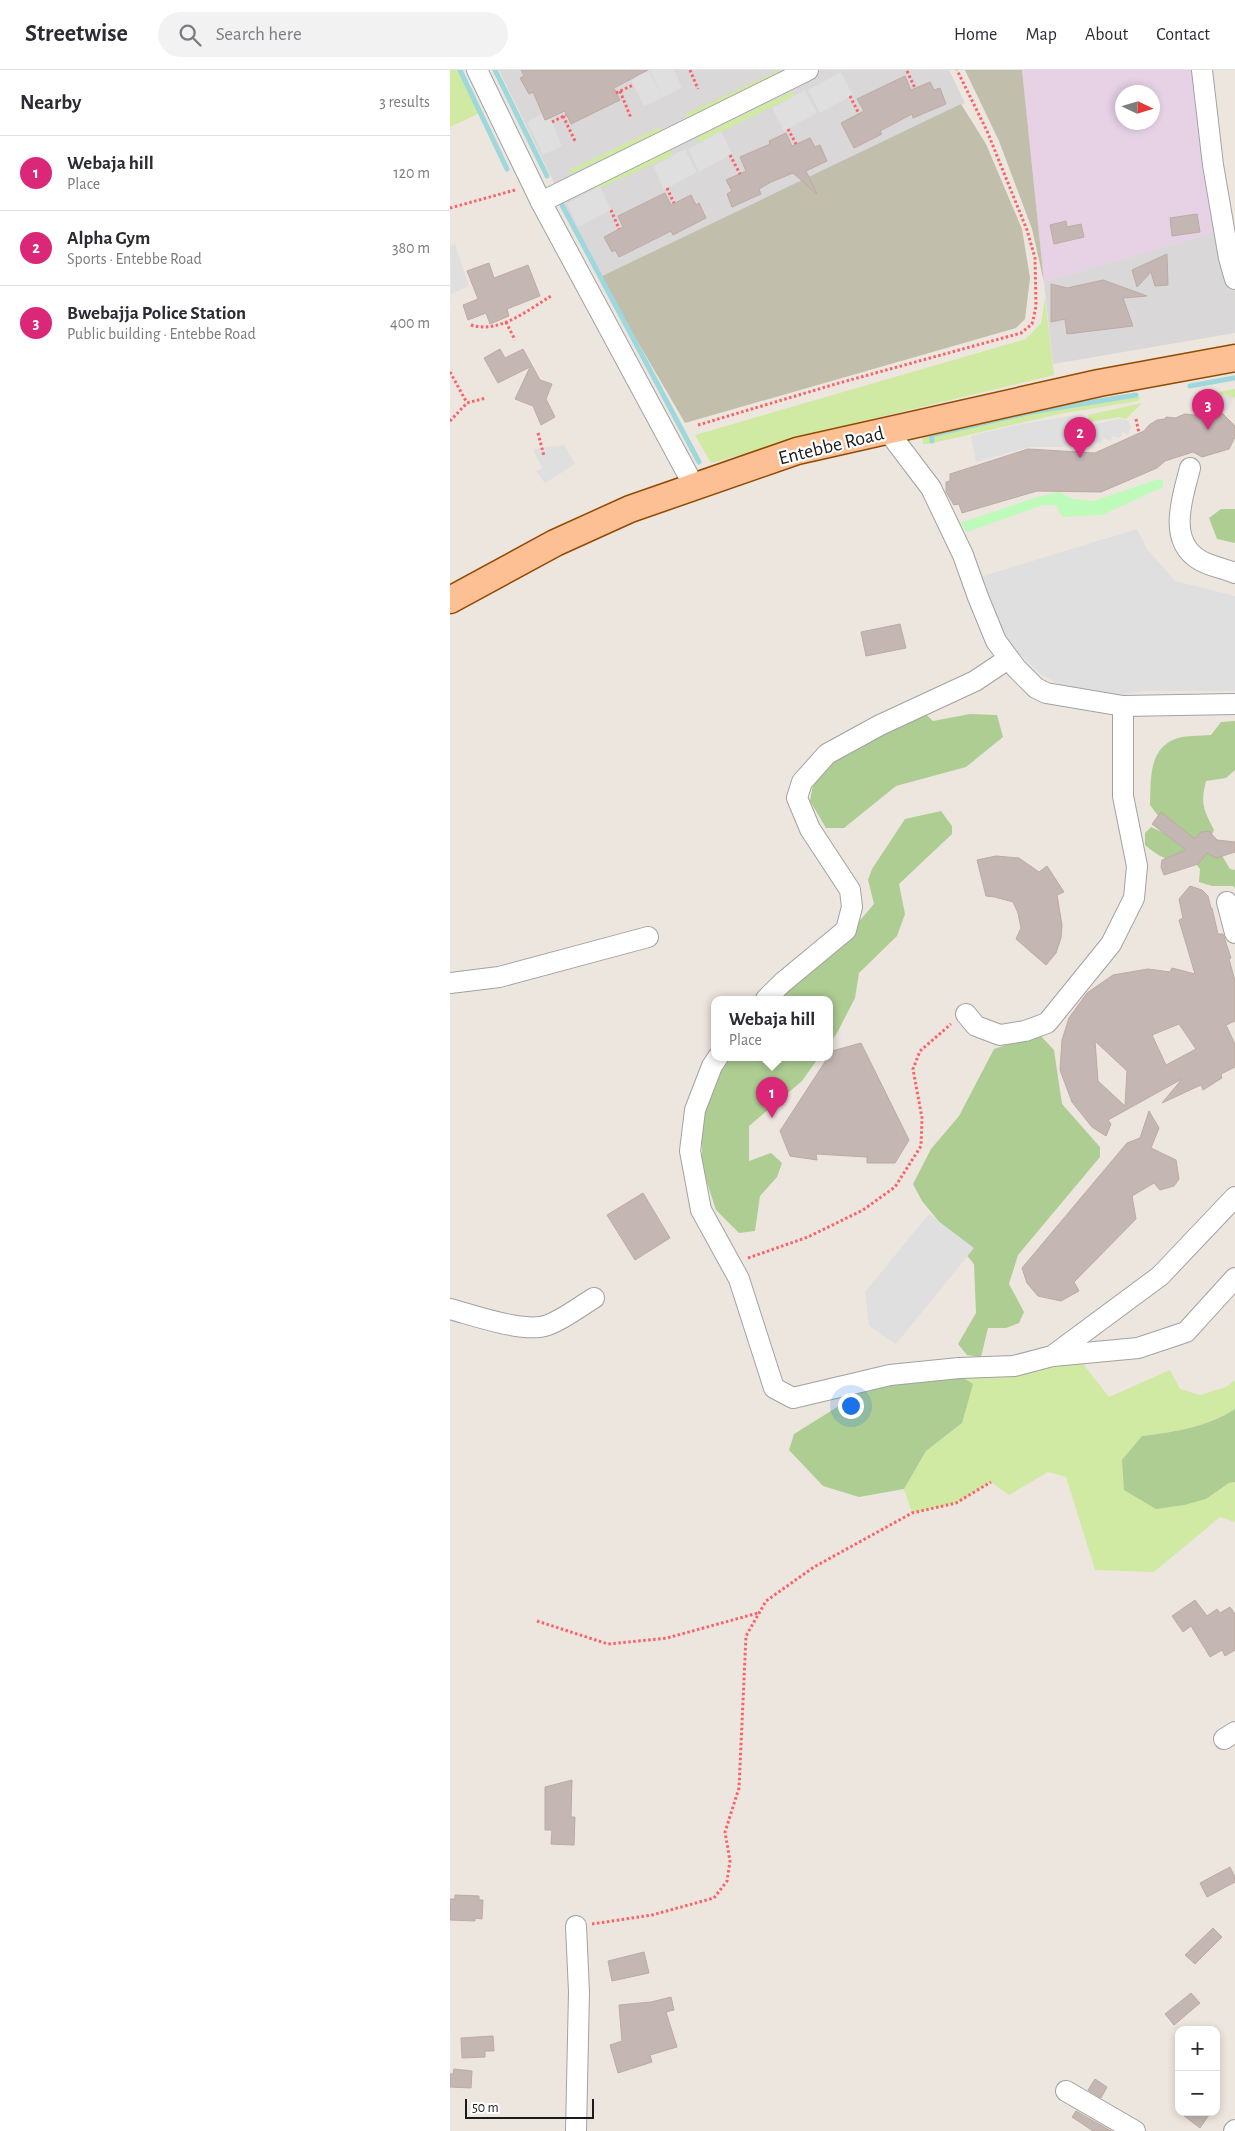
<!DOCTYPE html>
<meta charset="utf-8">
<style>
:root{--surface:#fff;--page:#f2f2f3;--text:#2b2b33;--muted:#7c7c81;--line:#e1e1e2;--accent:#db2777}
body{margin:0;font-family:"Alegreya Sans",sans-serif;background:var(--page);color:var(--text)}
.controls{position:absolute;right:15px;bottom:15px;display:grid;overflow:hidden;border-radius:10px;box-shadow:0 2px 8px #0003}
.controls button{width:45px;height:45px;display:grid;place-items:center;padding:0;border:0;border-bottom:1px solid var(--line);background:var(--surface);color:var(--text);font:25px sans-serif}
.compass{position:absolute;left:665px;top:15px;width:45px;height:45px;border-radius:50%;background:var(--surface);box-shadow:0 2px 8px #0003;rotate:94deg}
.scale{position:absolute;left:15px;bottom:12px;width:129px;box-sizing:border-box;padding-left:5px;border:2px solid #1b1b1b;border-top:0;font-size:14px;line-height:18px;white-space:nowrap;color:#1b1b1b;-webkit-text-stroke:4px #fff;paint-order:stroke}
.you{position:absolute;left:400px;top:1335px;width:18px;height:18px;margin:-12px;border:4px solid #fff;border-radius:50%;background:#1a73e8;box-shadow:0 0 0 8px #1a73e833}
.badge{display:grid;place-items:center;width:32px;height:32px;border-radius:50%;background:var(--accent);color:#fff;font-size:16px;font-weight:700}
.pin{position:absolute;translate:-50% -41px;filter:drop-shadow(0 1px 2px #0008)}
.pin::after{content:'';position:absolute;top:26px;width:18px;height:15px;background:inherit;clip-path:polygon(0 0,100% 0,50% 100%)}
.popup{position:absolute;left:261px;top:926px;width:122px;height:65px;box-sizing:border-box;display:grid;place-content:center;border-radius:10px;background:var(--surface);filter:drop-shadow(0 1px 4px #0005);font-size:16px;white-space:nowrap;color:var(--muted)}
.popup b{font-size:19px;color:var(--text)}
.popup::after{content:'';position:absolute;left:50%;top:100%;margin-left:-10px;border:10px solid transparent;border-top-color:var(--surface)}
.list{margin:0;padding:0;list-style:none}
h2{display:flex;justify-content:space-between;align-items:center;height:65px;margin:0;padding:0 20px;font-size:21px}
h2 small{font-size:16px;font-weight:400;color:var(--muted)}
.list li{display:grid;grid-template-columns:32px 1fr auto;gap:15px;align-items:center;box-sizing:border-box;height:75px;padding:0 20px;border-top:1px solid var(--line)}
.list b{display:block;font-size:19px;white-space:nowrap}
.list p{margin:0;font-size:16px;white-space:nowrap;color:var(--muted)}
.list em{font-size:16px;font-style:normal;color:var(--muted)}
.icon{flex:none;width:28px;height:28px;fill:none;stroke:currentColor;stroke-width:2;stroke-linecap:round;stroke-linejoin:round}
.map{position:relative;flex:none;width:785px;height:2061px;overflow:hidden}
header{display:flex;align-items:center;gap:30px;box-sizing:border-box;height:70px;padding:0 25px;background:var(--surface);border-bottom:1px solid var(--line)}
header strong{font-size:24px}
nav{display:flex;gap:28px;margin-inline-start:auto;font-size:18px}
.search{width:350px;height:45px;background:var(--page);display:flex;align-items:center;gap:12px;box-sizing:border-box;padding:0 18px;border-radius:28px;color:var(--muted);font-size:19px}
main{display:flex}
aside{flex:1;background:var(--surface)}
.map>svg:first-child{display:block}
.residential{fill:#d9d7d8}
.industrial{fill:#e6d1e5;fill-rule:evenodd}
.construction{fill:#c1beab}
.grass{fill:#d0e9a3}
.forest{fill:#adcd93}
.park{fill:#befab9}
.parking{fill:#dfdfdf}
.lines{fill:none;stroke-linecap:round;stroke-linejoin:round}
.stream{stroke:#9ed7dc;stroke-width:5}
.building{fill:#c4b7b3;stroke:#beaaa2;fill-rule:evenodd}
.minor-casing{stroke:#a2a2a2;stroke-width:22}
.major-casing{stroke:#914b00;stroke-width:29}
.path{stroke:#fc6169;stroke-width:3;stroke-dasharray:2.5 2.5;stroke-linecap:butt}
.minor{stroke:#fff;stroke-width:20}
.major{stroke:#fdbf94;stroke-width:26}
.labels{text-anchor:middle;stroke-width:4.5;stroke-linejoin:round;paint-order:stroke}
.street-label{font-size:20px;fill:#1b1b1b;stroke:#fff}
</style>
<header>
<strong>Streetwise</strong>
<div class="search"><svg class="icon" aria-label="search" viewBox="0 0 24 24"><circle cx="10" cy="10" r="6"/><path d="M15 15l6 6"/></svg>Search here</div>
<nav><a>Home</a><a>Map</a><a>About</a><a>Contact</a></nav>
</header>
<main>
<aside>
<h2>Nearby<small>3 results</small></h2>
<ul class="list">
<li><span class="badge">1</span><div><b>Webaja hill</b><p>Place</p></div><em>120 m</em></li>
<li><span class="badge">2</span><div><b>Alpha Gym</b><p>Sports · Entebbe Road</p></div><em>380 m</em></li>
<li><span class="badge">3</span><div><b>Bwebajja Police Station</b><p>Public building · Entebbe Road</p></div><em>400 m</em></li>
</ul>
</aside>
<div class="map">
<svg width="785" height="2061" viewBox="0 0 785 2061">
<rect width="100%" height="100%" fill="#ede6df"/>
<g class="residential">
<polygon points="49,0 499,0 515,33 150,207"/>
<polygon points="765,162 779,215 785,221 785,263 603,294 594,212"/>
</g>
<path class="industrial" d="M572 0H745L748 54 765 162 594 212ZM672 22H702V52H672Z"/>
<g class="construction">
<polygon points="515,0 572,0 594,212 582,159 549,71"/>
<polygon points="511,34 536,74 572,159 580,208 575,249 566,258 235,353 150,207"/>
</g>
<g class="grass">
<polygon points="0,0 10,0 30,43 0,57"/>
<polygon points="330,0 332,4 237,48 235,44"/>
<polygon points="342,21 344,26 248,73 246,68"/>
<polygon points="210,57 212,61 120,104 119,100"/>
<polygon points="220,78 223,85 150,118 143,120 141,116"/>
<polygon points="595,228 604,305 438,345 261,393 245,365 576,269 591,253"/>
<polygon points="785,319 785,327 783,328 775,324 771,330 757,333 748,329 748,325"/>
<polygon points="686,325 690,328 688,331 609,344 479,374 473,374 472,364 480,363 481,365 582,342"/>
<polygon points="692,333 676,349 669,347 639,352 638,345"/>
<path d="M630 1290 659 1327 720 1300 730 1319 750 1325 776 1317 785 1310V1339C757 1357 725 1362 692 1366L756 1429 779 1413 785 1412V1452L770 1447 704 1502 645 1500 616 1407 598 1402 559 1425 541 1412 506 1433 462 1443 454 1419 476 1381 512 1353 507 1304Z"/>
</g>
<g class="forest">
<polygon points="771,439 785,439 785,473 767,469 759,448"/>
<polygon points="470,639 483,651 520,644 547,645 553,667 516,697 446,716 394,758 376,758 360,731 364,710 384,692 385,672"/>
<path d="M785 651V700L776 708 756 711C750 734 754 740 764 760L759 770 770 782 780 799 785 800V818L783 816H762L749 812 750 799 743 790C721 793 712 789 695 775V763L701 757 716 764 712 751 700 735C701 710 698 680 725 669 736 665 750 666 761 665L771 652Z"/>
<polygon points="491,741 502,756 502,764 449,814 455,844 447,866 409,903 405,928 387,963 380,973 380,929 329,929 400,862 424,834 418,810 422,799 455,749"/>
<polygon points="589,964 604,980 612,1034 650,1077 650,1087 568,1185 559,1214 574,1242 569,1253 556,1258 538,1258 531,1287 517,1285 508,1274 526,1243 524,1194 472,1131 463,1114 481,1079 509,1046 544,979"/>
<polygon points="274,987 369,987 352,1011 299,1056 299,1091 321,1083 332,1093 327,1107 310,1126 305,1161 289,1163 266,1140 252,1097 252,1046"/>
<polygon points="507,1304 523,1314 512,1353 476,1381 454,1419 409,1427 373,1416 339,1380 344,1364 421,1316"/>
<path d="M785 1339V1412L779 1413 756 1429 734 1435 706 1439 674 1420 672 1390 692 1366C725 1362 757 1357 785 1339Z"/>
</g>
<polygon class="park" points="706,410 713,410 713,417 652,445 612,447 606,435 593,435 517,462 510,453 591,426 609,422 623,429 643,431"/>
<g class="parking">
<polygon points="183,0 198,0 212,28 194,36 181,10 186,8"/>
<polygon points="200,0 224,0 232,18 212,28"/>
<polygon points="391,2 403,25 370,43 358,20"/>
<polygon points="355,20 367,43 334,61 322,38"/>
<polygon points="92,44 95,51 101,49 112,76 93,85 77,52"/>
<polygon points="271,61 282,84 249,102 238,79"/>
<polygon points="235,79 247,102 214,120 203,96"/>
<polygon points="150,116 161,140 128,157 117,134"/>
<polygon points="5,174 19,216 1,224 0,176"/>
<polygon points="774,324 783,328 778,340 759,342 750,338 741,342 748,329 757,333 764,326 771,329"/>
<polygon points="633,344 615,377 579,377 526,392 521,366 566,355"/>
<polygon points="669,349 677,350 681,357 678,365 673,362 670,368 662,366 661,371 653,368 651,374 642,371 640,377 622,376 632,357"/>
<polygon points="114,375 125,394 95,413 86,401 92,398 83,379"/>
<polygon points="687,459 697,479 725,511 785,526 785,621 695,621 636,629 592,605 552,568 527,508"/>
<polygon points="479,1144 524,1178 446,1274 419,1256 415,1222"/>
</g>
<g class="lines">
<g class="stream">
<polyline points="10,0 57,99"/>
<polyline points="45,0 97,106"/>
<polyline points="112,135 249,392"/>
<polyline points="740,316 784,308"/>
<polyline points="482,371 481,365 581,342 686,325"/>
</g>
</g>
<g class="building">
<polygon points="71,0 198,0 164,18 170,30 121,54 115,41 95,50 83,22 79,24 70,8 74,6"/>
<polygon points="455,6 461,20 480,12 484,20 490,18 496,34 463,48 462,44 430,61 432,64 404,78 391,53 414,41 407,29"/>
<polygon points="336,63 342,76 360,68 365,77 370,75 377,91 356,101 367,124 343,103 321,112 309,119 311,124 282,137 277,124 282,121 276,110 296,101 290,87 320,74 319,71"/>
<polygon points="215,123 221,135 241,125 246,135 249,133 256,148 223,165 221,161 169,187 165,180 162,182 154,167 173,157 168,146"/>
<polygon points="747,144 750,162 722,166 720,148"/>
<polygon points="616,151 617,157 631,154 634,167 604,174 600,155"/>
<polygon points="717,184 718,215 705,216 701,202 687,217 682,200"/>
<polygon points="39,193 44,208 78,195 90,226 57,239 59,246 40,254 36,243 18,250 13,235 28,229 17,201"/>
<polygon points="653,210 697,226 673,228 683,256 617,264 615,249 601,252 601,214 617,218"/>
<polygon points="50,279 55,288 73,279 90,310 102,314 96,329 105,347 91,355 83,336 65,329 80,297 48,313 34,288"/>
<polygon points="772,343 785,356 785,367 779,379 752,387 743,382 715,391 707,398 651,422 587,421 512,443 509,434 504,435 496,422 496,412 500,411 500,404 578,379 645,383 694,361 699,355 707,350 715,349 716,347 725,348 735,344 744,345"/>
<polygon points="450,554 456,578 416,586 411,562"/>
<polygon points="711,742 745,769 751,762 759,761 767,770 785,772 785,782 766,788 757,783 748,794 714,805 711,797 712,790 736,780 702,754"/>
<polygon points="546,786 569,788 589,802 597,796 614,822 607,825 612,855 611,868 606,883 596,895 566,869 571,858 568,843 563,832 545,827 536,826 527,790"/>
<path d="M740 816 752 820 758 826 761 838H762L768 864H773L781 888 779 889 785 911V951L776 955 785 974V997L771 1004 772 1008 753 1020 751 1015 712 1033 732 1009 658 1050 661 1054 656 1066 642 1057 622 1032 610 1000 612 970 619 948 637 923 663 905 698 899 720 902 722 898 745 904 729 850 733 848 729 829ZM729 954 746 979 716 995 702 965ZM645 971 677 1001 675 1036 648 1011Z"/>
<polygon points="411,973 459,1070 445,1093 417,1093 417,1087 366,1084 367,1090 340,1086 330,1061 382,981"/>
<polygon points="699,1041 709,1058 701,1078 726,1090 729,1109 724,1116 710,1120 704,1113 682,1126 686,1149 624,1212 629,1221 611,1231 588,1226 577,1213 572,1198 677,1073 690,1068"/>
<polygon points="193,1123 220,1168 185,1190 157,1145"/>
<polygon points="745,1530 757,1546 767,1539 770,1543 780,1537 785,1544 785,1580 775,1586 772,1580 760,1587 741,1556 733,1562 722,1546"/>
<polygon points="122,1710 121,1747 125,1747 124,1775 101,1774 102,1760 95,1760 95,1717"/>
<polygon points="780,1797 785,1807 785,1812 757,1827 750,1813"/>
<polygon points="5,1825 29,1826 29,1830 33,1830 32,1849 25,1848 25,1851 0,1850 0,1829 5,1829"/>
<polygon points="763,1858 772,1867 745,1894 735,1885"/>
<polygon points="194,1882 199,1903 162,1911 158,1891"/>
<polygon points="741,1923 750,1933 724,1955 715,1944"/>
<polygon points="221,1927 224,1940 216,1942 227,1977 200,1985 202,1992 168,2003 160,1975 172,1971 169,1935 201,1932"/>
<polygon points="43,1966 44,1981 35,1981 35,1987 12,1988 11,1968"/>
<polygon points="4,1999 22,2001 21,2018 0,2017 0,2004 3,2004"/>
<polygon points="645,2009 657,2017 651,2028 638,2020"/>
<polygon points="626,2041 661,2061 643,2061 622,2047"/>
<polygon points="729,2042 761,2042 750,2058"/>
</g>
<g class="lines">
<defs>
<g id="minor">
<polyline points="27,0 91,132 244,416"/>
<polyline points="752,0 763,95 779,188 785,209"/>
<polyline points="91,132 358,0"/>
<polyline points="437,360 481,418 513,485 528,527 546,571 566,598 586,618 596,623 673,636 785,634"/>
<path d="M740 398C733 426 717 469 748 489 758 496 773 498 785 503"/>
<polyline points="777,832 785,863"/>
<polyline points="0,913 49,907 198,867"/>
<polyline points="316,929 332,913 396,860 402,837 400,820 360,759 347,728 352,712 377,684 430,655 525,611 558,589"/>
<polyline points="516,944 526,956 550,965 575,961 597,953 661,874 684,828 687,796 673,726 673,636"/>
<polyline points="268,987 262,996 245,1040 240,1081 251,1140 289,1209 324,1318 343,1328 440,1305 509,1298 564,1296 602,1286 710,1206 785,1127"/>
<path d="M0 1239C23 1245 76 1264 98 1255 114 1249 129 1237 144 1228"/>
<polyline points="603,1286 688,1278 736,1262 785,1208"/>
<polyline points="774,1669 785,1662"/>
<polyline points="126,1856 129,1922 126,2061"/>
<polyline points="616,2021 685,2061"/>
<polyline points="784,2061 785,2060"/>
</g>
<polyline id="major" points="0,530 105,473 180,439 347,381 649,313 785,288"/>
</defs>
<use href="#minor" class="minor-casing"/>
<use href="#major" class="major-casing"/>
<g class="path">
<polyline points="240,0 248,19"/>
<polyline points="457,1 465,18"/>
<polyline points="170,21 181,48"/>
<polyline points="166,23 183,15"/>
<polyline points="400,26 409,44"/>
<polyline points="113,46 126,73"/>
<polyline points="102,52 116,45"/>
<polyline points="338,59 346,74"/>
<polyline points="280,85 290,104"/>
<polyline points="217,118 224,133"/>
<polyline points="0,138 65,120"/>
<polyline points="161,140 169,159"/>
<polyline points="56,252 65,270"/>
<path d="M21 255C49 264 78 240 101 226"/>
<polyline points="0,302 17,333"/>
<polyline points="750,341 750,345"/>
<polyline points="686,349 689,363"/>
<polyline points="0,351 17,333 36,328"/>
<polyline points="248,355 389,313 571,263 582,254 584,246 586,236 585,188 577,160 537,61 507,0"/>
<polyline points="88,363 94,386"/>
<polyline points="298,1188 358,1167 413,1140 445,1117 471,1076 472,1048 463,999 470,981 501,954"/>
<polyline points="87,1551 158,1574 217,1568 308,1543"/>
<polyline points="142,1854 202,1845 264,1828 277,1811 280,1791 275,1762 289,1718 296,1566 316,1531 364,1497 462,1443 506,1433 541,1412"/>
</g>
<use href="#minor" class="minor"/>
<use href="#major" class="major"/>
</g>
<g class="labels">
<g class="street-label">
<text transform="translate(381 375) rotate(-14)" y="7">Entebbe Road</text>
</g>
</g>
</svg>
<div class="controls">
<button>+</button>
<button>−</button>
</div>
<svg class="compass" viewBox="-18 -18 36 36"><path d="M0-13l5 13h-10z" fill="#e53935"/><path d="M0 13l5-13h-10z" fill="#7c7c81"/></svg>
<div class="scale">50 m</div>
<div class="you"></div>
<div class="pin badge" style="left:322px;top:1048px">1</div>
<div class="popup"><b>Webaja hill</b>Place</div>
<div class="pin badge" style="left:630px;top:388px">2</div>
<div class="pin badge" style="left:758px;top:360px">3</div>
</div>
</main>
